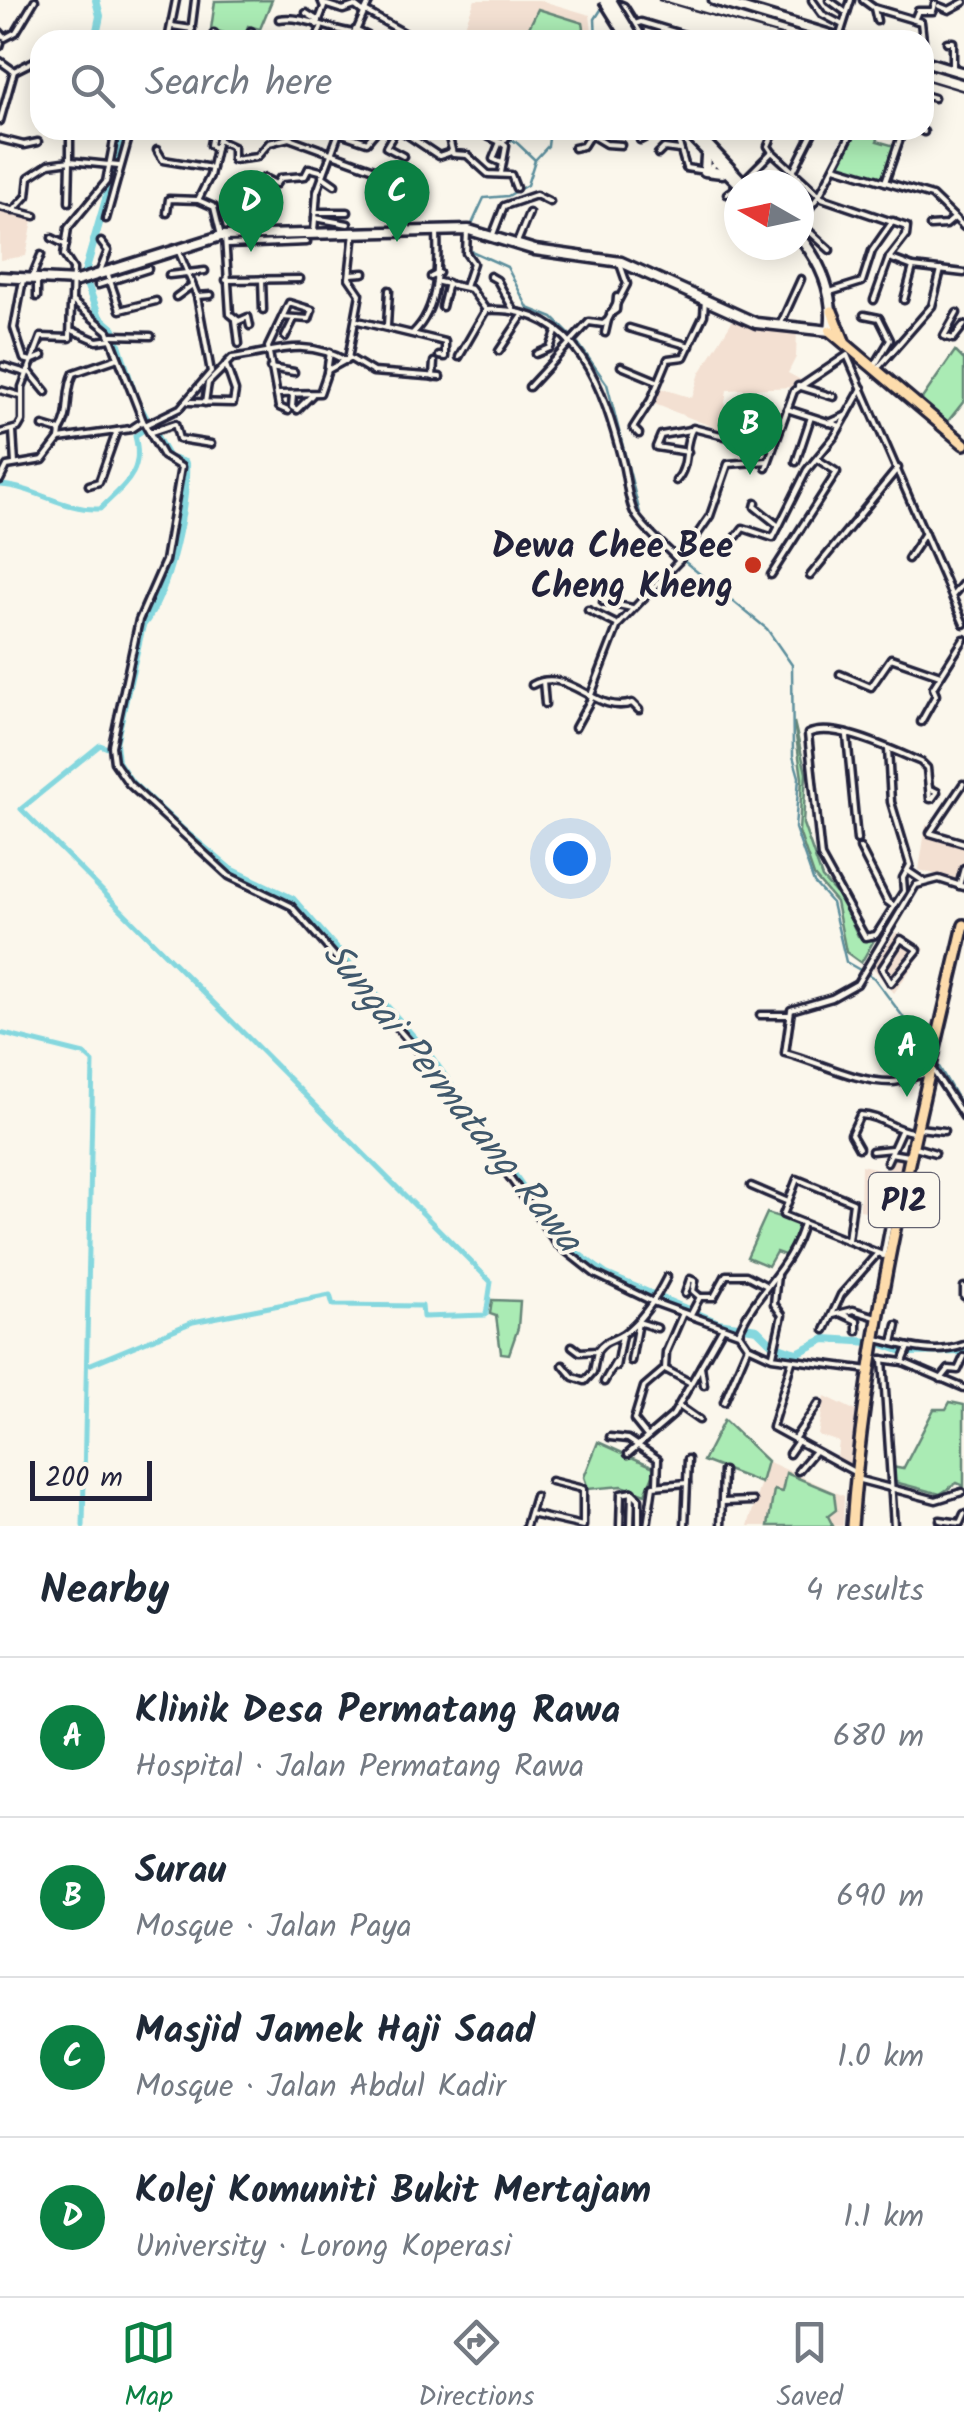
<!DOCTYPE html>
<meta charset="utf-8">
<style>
:root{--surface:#fff;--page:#f2f2f3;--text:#1f2937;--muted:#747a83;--line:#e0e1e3;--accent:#0b8043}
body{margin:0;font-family:Kalam,sans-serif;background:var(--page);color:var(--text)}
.compass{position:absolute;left:724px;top:170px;width:90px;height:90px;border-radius:50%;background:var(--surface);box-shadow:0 5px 25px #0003;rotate:279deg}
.scale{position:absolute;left:30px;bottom:25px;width:122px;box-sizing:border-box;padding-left:10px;border:5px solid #22223b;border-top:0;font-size:28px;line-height:35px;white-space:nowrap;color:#22223b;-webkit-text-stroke:8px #fbf7ec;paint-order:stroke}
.you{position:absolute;left:570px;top:858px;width:35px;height:35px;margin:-25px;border:8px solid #fff;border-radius:50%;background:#1a73e8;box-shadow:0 0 0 15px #1a73e833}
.badge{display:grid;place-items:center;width:65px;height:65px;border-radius:50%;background:var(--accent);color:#fff;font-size:32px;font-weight:700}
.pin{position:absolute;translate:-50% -82px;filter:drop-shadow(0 2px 5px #0008)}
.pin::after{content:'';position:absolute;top:52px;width:35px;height:30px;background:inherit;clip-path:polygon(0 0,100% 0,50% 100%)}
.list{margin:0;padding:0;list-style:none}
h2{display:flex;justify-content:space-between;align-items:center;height:130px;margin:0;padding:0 40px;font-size:42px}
h2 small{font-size:32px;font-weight:400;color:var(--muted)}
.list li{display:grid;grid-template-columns:65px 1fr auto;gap:30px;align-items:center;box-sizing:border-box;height:160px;padding:0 40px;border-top:2px solid var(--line)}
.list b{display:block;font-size:38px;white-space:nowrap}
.list p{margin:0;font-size:32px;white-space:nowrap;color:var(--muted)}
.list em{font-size:32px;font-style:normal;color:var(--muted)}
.icon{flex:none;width:55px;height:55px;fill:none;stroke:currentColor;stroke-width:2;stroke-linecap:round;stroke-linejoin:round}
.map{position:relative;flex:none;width:964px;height:1526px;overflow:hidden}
.search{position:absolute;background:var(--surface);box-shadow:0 5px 25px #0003;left:30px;right:30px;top:30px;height:110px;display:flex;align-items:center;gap:25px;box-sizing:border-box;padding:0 35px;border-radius:30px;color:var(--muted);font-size:38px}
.sheet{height:770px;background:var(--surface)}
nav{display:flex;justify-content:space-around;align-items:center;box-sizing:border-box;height:140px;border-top:2px solid var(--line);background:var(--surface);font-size:28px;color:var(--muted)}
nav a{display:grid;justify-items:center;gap:5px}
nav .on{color:var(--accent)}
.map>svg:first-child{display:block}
.built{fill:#f3e0d2}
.green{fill:#aaebb4;stroke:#668678;stroke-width:2.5}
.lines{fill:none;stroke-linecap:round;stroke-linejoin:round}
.stream{stroke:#5d8f9d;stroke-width:2.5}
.canal{stroke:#85d7de;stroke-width:5}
.river{stroke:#85d7de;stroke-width:8}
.street-casing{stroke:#22223b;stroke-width:11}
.secondary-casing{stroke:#22223b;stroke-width:15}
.primary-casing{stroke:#22223b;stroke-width:16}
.street{stroke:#fbf7ec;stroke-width:4}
.secondary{stroke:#fbf7ec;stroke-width:8}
.primary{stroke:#fddcac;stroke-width:9}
.rail{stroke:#22223b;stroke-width:2.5}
.secondary-bridge-casing{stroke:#22223b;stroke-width:15;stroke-linecap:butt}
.secondary-bridge{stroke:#fbf7ec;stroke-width:8}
.poi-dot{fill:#c8321e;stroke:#fbf7ec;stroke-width:4}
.labels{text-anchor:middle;stroke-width:8;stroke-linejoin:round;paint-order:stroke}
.shield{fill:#fbf7ec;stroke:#636270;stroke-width:2.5}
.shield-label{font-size:32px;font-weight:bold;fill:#22223b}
.poi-label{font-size:35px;font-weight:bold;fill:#22223b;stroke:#fbf7ec;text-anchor:end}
.water-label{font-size:38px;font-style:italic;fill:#40586c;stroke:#fbf7ec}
</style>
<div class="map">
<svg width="964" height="1526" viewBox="0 0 964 1526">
<rect width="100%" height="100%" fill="#fbf7ec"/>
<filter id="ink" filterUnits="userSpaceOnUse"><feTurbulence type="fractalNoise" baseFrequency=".01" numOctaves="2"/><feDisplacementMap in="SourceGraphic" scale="20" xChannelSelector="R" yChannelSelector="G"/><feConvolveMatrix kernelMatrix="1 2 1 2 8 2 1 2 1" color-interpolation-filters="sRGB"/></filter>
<g filter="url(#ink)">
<g class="built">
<polygon points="475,0 539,0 590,15 593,40 459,40"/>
<polygon points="0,209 33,220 26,256 0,260"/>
<polygon points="734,318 756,329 797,332 796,357 788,373 801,380 792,387 727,390 721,430 652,403 657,387 692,398 700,373"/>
<polygon points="926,825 961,840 964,837 964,882 919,870"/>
<polygon points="896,932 925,949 894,993 873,968"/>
<polygon points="892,1158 908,1161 896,1216 860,1210 861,1165 888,1171"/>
<polygon points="825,1396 856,1411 849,1467 837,1458 839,1442 818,1435"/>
<polygon points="767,1461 844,1496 843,1526 748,1526"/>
</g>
<g class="green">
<polygon points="272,0 260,29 248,26 243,39 211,29 215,1"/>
<polygon points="538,9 583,23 586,40 523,40"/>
<polygon points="858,130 882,130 877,141 895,146 883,178 839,166"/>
<polygon points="955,351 964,360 964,401 945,425 921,400"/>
<polygon points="794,722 806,773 803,824 822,878 841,899 858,936 874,940 861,963 846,952 836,902 814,876 799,832 802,778"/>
<polygon points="767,1213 801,1224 790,1257 776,1252 768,1266 747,1257"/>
<polygon points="492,1300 520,1301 518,1328 509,1354 501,1353 496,1316 490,1314"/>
<polygon points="950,1402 964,1405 964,1486 957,1483 940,1494 891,1481 892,1467 903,1469 934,1409 946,1409"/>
<polygon points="724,1420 767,1461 761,1483 703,1461"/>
<polygon points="598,1442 656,1468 645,1494 622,1486 588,1489 584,1477"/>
<polygon points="786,1473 834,1493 836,1510 828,1516 833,1526 768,1526 774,1490 782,1492"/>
</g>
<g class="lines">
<g class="stream">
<polyline points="596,40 595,19 604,5"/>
<polyline points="480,130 516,142 535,160 548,146 550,130"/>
<polyline points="535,160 527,185 508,196 484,198 472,224 469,250 507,267 528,308 553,318 572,337"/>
<polyline points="578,343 607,384 641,517 679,557 767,629 792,665 793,756 799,777 795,828 814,883 832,903 846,962 874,978 931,1054"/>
<polyline points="935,1060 964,1110"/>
</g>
<g class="canal">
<path d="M0 485C36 487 63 511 100 509 124 485 145 473 135 436L150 426"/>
<polyline points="0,1033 84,1054 93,1062 83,1526"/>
<polyline points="91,1364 193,1322 330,1295 333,1305 422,1306 423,1317 486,1315 491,1282 21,809 100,745 110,749"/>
</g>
<g class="river">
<polyline points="95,40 100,16 96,0"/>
<polyline points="85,272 126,130"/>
<path d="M87 284 99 317 113 329 136 401 168 458 185 463C187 504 169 594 142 625L115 743 117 762 131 783 182 830 229 869 292 899 431 1058 525 1191 577 1254 606 1275 718 1323 757 1329 773 1345 790 1351 797 1353 825 1339 872 1342"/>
<polyline points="881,1343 905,1352 964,1351"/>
</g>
<defs>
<g id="street">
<polyline points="812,0 822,14 841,24"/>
<polyline points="829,0 844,11"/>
<polyline points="863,0 874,8 921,22 923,40"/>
<polyline points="615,2 624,6 645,40"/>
<polyline points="324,4 343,10 355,6 364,13"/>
<polyline points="939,6 949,10 964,2"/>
<polyline points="874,8 877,21"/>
<polyline points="365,11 415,39"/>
<polyline points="306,13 319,21"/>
<polyline points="915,18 918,11 933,11 935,4"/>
<path d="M279 19C303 15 329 30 354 33"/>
<polyline points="635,24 641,22 701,40"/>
<polyline points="317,25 324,7 321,0"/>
<polyline points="172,26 192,29"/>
<polyline points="355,30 368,36"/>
<polyline points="0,32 5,38 16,32 35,0"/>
<polyline points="170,36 190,38"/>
<polyline points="839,38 851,0"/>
<polyline points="168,40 176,0"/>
<polyline points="190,40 195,0"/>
<polyline points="212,40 214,33"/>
<polyline points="250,40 251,31"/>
<polyline points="316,40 321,28"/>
<polyline points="352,40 370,0"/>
<polyline points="609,40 623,32"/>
<polyline points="947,42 953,42 953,69"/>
<polyline points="0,46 1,43"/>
<polyline points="0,61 14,71"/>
<polyline points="924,95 934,98"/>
<polyline points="0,121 14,71 40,58"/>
<polyline points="70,130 70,161 119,166"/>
<polyline points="116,130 106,182 68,228 64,255 73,269 72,301 108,331 143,421 163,456 181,467 165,561 139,620 112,746 114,762 129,784 229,876 291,906 433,1069 557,1244 595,1274 653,1302 739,1333 748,1346 772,1357 869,1370"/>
<polyline points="220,130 210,176 198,200 214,207 221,236"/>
<polyline points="331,130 367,142 377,130"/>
<polyline points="396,130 386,147 403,156"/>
<polyline points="400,130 439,156 451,152"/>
<polyline points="447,130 453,154 467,155 488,174 511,175 516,188"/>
<polyline points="475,130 500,142"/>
<polyline points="675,130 686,168 705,171 715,164"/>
<polyline points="775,130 768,146 772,152 822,198 907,227 906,236 889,258 874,300"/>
<polyline points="920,130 924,132"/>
<polyline points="212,135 210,145 216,149"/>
<polyline points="591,135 606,144 621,145"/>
<polyline points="0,139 24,145 38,142"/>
<polyline points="218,140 233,147 233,160 257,157 269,143 289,138 377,170"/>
<polyline points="640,140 660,130"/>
<polyline points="503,142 512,130"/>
<polyline points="574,148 583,146 593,130"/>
<polyline points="157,150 163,160 212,168"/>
<polyline points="658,154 664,148 679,150"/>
<polyline points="835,167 932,196 964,227"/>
<polyline points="793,172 814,130"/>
<polyline points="501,173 506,146 500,142 493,159 502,163"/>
<polyline points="322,176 335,185"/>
<polyline points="264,178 276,184 280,178 305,176 309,168 324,172"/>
<polyline points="742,182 771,153"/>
<polyline points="885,182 903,130"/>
<polyline points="727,194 739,185"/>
<polyline points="0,207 35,216"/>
<polyline points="13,211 27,196 29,177 49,164 70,161 69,202"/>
<polyline points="316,212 348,212"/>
<polyline points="167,213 169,199 198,200"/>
<polyline points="315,218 348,224"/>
<polyline points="106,219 131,130"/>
<polyline points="799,221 819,196 853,130"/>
<polyline points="799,222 830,250"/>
<polyline points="930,226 946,225 953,219"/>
<polyline points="408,231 407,179 417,180"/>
<polyline points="314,232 317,192 340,130"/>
<polyline points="225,236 230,314 239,321 248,317 250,326"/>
<polyline points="492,237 504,206 536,195 550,202"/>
<polyline points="52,238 66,245"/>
<polyline points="227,245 307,242"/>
<polyline points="516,245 529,213"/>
<polyline points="889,258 913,267 964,273"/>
<polyline points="100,271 108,251 101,242"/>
<polyline points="107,272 120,310 156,301"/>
<polyline points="350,274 364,273"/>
<polyline points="169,275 205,271"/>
<polyline points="490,276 497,280 513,309"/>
<polyline points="431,277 439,273"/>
<polyline points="31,279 41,255"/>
<polyline points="262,279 263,310"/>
<polyline points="23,280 14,328 24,359 31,361"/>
<polyline points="37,280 37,297"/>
<polyline points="226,280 300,279"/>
<path d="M439 282 471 289 486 310C578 305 604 390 623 464 627 480 628 503 636 516 647 532 666 547 679 561"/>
<polyline points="98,285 148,269"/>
<polyline points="465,287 473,263 466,253 467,231"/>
<polyline points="830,292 862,282 872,251 893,221"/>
<polyline points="197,296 211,295"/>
<polyline points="176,297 191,286"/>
<polyline points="904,300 913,267"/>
<polyline points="442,307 448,283"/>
<polyline points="957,313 944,336 953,339 964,325"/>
<polyline points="610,314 616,310 617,297"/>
<polyline points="864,315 879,318 890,340 875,365"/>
<polyline points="282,317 309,319 312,310 289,303 268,347 279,407 288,411"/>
<polyline points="236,320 239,344"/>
<polyline points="358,321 445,342 445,357 439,356"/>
<polyline points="781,323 801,279"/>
<polyline points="387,326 389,290"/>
<polyline points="629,328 690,346"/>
<polyline points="74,331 97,341 111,339"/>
<path d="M413 333C440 307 438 265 437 231"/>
<polyline points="605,333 608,320"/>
<polyline points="112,335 151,336"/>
<polyline points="285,337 293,321"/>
<polyline points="499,351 523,315"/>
<polyline points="536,354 550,348 557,330"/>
<polyline points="847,355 964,624"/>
<polyline points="348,357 373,372 440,377"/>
<polyline points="459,357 486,310"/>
<polyline points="31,361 43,356"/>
<path d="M226 364 232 358C277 352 304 337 346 361"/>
<polyline points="3,366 26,373"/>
<polyline points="621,366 657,381"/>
<polyline points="270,368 294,372"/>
<polyline points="878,368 932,306 941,270"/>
<polyline points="28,370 46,392"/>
<polyline points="327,372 330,352"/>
<polyline points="433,377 434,362"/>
<polyline points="798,386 834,397"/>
<polyline points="529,387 589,322 603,324 608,320 627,284 620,264"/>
<polyline points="0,390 21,396"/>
<polyline points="279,394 320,393 328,370 348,359 360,294 349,278 354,232"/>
<polyline points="293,395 292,407 297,410 312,395"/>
<polyline points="189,402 233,403 235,391 226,365 209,382"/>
<polyline points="205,403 208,383"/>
<polyline points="787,409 840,426"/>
<polyline points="829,423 847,415"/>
<polyline points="147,424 180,408 211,372 197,296 179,252"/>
<polyline points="43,426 60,431 59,439"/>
<polyline points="13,431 15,464"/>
<path d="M60 431C72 413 64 393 74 373L118 358"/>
<polyline points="151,432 175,424 179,439 211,444"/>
<polyline points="0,433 18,428 22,421 22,387 41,337 70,338 71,305"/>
<polyline points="639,434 633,428 651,400 668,359 684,357 704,315 705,299"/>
<polyline points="688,452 656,447 661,435 690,430"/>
<polyline points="796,462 811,417"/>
<polyline points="766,468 794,391 846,356"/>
<polyline points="0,480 7,466 43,460 59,439 131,429 143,421"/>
<path d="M676 481C691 464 682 445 693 428L772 448"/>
<polyline points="89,485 99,482 117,431"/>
<polyline points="756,503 755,507 779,526"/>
<polyline points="737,536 743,528 773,538 807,470 835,436 862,388"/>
<polyline points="908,559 925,533"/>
<polyline points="771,575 837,472 817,459"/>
<polyline points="810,576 898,468"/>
<polyline points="953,595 964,582"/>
<polyline points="603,602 632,608"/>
<polyline points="588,610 618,625"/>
<polyline points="840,674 871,687 891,658 940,675"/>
<polyline points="543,681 545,704"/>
<path d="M532 685C569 665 596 716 632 703L639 710"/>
<polyline points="591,695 618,625 679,561 710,516 728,464 768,461"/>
<polyline points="921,722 936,695 933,688 964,639"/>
<polyline points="575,728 591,699"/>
<polyline points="847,736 857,840"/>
<path d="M888 749 891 802 910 865 903 878 904 891 876 935 865 937 821 857 808 734C834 721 894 751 921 762L927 768 930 799H932L937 792 929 788"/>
<polyline points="963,784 930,833 964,843"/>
<polyline points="860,848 887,901 894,906"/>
<polyline points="908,871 923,881"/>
<polyline points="959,886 964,868"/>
<polygon points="901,939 918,950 891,983 882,968"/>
<polyline points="760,1015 790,1015"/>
<polyline points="891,1037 914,1057 932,1060"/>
<polyline points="886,1050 912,1076"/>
<polyline points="931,1067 964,1117"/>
<path d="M929 1073C916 1075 904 1082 891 1082 855 1082 819 1062 785 1053L791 1010 832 998 857 984 916 885 939 879 964 887"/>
<polyline points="919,1128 944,1131"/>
<polyline points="915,1147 935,1153"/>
<path d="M859 1148 851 1134 860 1115C882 1116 891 1129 912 1132"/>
<polyline points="872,1151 892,1149"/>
<polyline points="890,1153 908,1156"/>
<polyline points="887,1162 901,1131"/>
<polyline points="751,1186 786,1201"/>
<polyline points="904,1201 924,1208"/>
<polyline points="848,1240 853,1202 797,1179 783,1215 888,1257"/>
<polyline points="883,1256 890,1219"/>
<polyline points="695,1281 693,1291 700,1297"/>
<polyline points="964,1287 964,1296"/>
<polyline points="685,1294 690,1279 695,1281"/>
<polyline points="842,1314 857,1321 857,1331"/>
<polyline points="833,1315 853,1310 876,1317"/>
<polyline points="690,1316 700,1297 714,1297 726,1275 746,1275 765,1285"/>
<polyline points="825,1330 841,1295 877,1254"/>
<path d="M739 1332C756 1290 792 1268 803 1223"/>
<path d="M877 1339C905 1346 935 1356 964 1345"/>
<polyline points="893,1343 897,1325"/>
<path d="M572 1346 580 1352 597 1351C606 1339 612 1341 623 1334 642 1320 657 1297 667 1277"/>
<polyline points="773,1355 782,1315 774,1304 777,1275"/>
<polyline points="881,1359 903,1362 909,1347"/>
<polyline points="883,1359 894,1526"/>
<polyline points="631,1361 638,1322 657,1328"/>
<polyline points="792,1361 772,1427 856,1473"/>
<polyline points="903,1362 964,1388"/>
<polyline points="563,1365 573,1377 585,1381 593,1372 597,1351"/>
<polyline points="701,1366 704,1385"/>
<polyline points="616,1367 622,1335"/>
<polyline points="665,1369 691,1383"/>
<polyline points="941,1379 949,1369 958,1370 964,1357"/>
<polyline points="604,1382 615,1363"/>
<polyline points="724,1402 748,1346"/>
<polyline points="679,1406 699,1420"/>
<polyline points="646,1435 634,1420 644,1387 665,1369 666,1352 683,1313"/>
<polyline points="610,1437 628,1439 658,1459 657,1483"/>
<polyline points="794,1439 819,1403"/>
<polyline points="628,1454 673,1415 722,1329"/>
<polyline points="789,1454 798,1441"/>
<polyline points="798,1471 814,1452"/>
<polyline points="860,1480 936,1500 962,1492"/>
<polyline points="632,1492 639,1499 639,1526"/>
<polyline points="722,1502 753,1501"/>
<polyline points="530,1514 583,1526 583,1489 551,1481"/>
<polyline points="940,1520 960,1523 964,1514"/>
<polyline points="526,1526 535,1496"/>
<polyline points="620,1526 621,1494 632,1492"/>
<polyline points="631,1526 632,1492"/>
<polyline points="647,1526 653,1486 687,1483"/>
<polyline points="685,1526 688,1459"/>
<polyline points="721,1526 723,1471"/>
</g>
<g id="secondary">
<polyline points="714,0 847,40"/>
<polyline points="924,61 964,73"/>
<polyline points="685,130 740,185"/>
<polyline points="694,130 739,178"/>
<polyline points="706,156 705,171 722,173"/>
<path d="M0 277 77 281 221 236 469 230 535 250 621 262 756 323 830 331C835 295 822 264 799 236"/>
</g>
<g id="primary">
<polyline points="832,311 844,341"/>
<polyline points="830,331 964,444"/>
<path d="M852 1526C866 1324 918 1122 964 925"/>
</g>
</defs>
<use href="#street" class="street-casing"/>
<use href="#secondary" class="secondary-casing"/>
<use href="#primary" class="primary-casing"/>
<use href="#street" class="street"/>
<use href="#secondary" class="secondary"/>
<use href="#primary" class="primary"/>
<g class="rail">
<polyline points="659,0 798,40"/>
<polyline points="924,79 964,91"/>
</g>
<defs>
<g id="secondary-bridge">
<polyline points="604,0 629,40"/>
<polyline points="611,0 635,40"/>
</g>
</defs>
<use href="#secondary-bridge" class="secondary-bridge-casing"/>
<use href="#secondary-bridge" class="secondary-bridge"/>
</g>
</g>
<circle class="poi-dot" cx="753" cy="565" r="10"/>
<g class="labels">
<rect class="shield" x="869" y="1173" width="70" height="54" rx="8"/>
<g class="shield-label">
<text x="904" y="1211">P12</text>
</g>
<g class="poi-label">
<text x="733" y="557">Dewa Chee Bee<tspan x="733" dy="40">Cheng Kheng</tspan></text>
</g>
<g class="water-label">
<text transform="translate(453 1096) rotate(51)" y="13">Sungai Permatang Rawa</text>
</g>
</g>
</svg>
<svg class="compass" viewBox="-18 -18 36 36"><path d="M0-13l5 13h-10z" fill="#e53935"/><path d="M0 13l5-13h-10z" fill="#747a83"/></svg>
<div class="scale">200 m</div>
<div class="you"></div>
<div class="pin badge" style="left:907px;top:1097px">A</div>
<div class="pin badge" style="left:750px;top:475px">B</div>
<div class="pin badge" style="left:397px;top:242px">C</div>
<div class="pin badge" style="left:251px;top:252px">D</div>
<div class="search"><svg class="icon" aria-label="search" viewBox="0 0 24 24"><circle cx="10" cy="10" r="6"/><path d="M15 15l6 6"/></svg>Search here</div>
</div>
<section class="sheet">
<h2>Nearby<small>4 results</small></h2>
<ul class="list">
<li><span class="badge">A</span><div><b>Klinik Desa Permatang Rawa</b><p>Hospital · Jalan Permatang Rawa</p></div><em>680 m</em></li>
<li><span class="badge">B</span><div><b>Surau</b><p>Mosque · Jalan Paya</p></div><em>690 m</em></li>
<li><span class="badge">C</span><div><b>Masjid Jamek Haji Saad</b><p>Mosque · Jalan Abdul Kadir</p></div><em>1.0 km</em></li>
<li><span class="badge">D</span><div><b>Kolej Komuniti Bukit Mertajam</b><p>University · Lorong Koperasi</p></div><em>1.1 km</em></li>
</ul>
</section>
<nav>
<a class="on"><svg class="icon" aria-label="map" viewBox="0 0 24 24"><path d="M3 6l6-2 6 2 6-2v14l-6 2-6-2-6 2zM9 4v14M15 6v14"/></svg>Map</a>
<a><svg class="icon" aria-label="directions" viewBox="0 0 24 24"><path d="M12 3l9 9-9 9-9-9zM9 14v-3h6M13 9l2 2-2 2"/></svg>Directions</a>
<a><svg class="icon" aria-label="saved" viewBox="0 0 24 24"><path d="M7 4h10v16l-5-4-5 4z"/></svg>Saved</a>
</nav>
